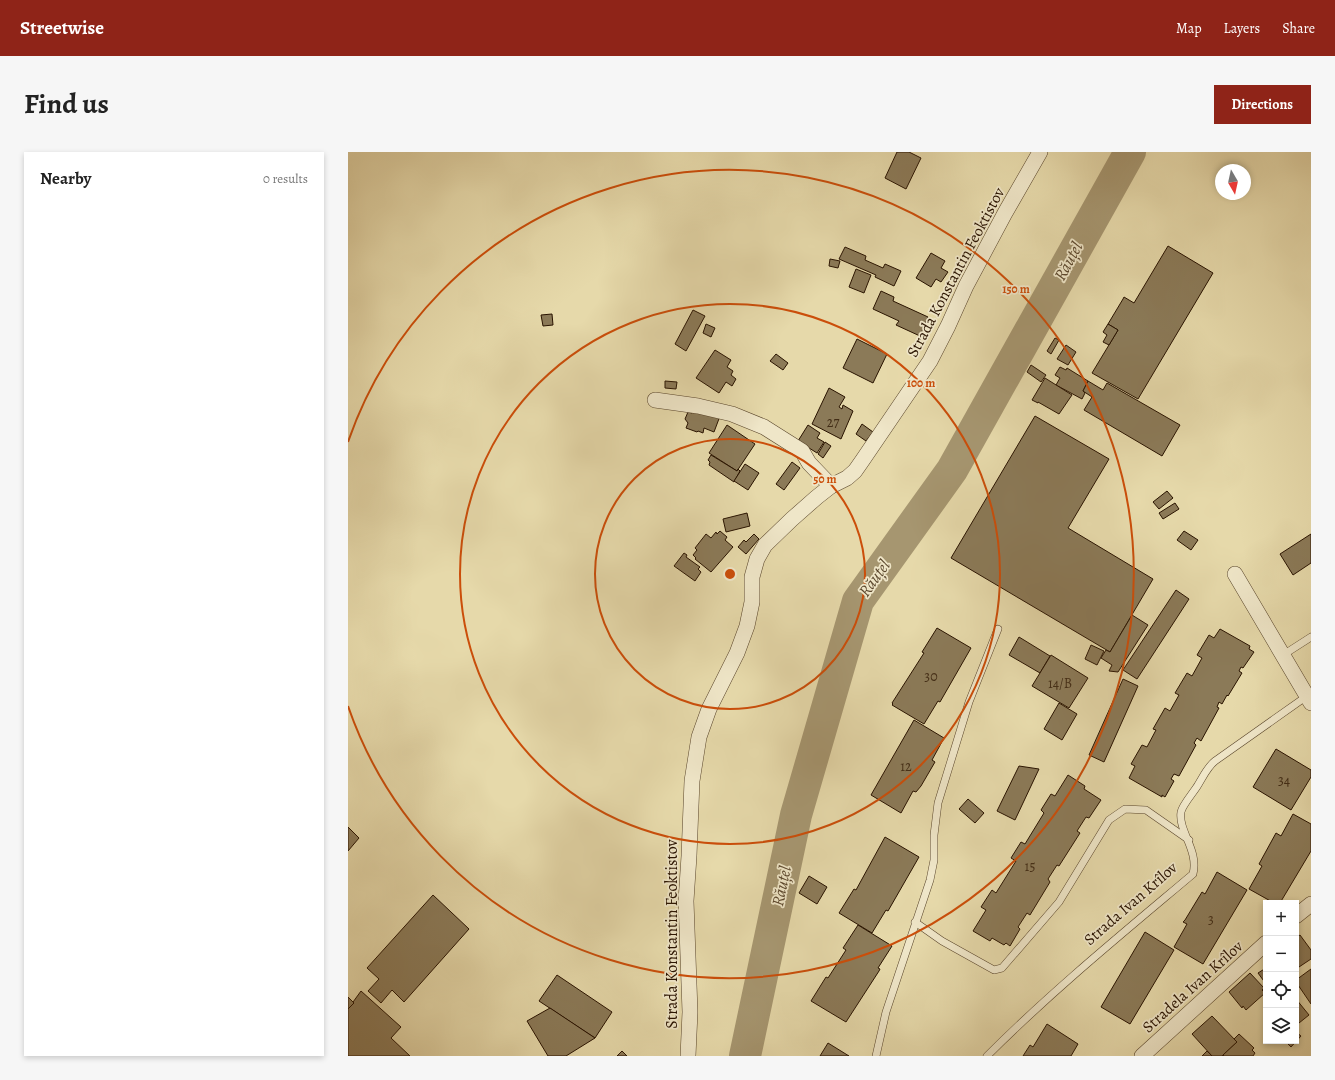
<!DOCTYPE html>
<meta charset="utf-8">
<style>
:root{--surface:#fff;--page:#f6f6f6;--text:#222;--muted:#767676;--line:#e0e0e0;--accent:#8f2418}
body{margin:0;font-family:Alegreya,serif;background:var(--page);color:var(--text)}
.controls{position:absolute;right:12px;bottom:12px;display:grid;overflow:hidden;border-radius:0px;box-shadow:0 2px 6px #0003}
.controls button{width:36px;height:36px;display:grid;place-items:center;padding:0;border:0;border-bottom:1px solid var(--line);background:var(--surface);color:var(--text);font:20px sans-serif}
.compass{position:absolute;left:867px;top:12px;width:36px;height:36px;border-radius:50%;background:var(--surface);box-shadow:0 2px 6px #0003;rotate:171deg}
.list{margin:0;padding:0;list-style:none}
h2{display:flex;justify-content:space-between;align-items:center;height:52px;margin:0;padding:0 16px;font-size:17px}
h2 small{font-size:13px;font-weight:400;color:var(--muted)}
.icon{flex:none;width:22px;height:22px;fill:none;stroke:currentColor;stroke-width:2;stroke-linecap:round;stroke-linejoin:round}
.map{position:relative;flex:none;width:963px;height:904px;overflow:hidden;border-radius:0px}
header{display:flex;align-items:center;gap:24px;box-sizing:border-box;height:56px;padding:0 20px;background:var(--accent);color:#fff}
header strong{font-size:19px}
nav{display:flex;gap:22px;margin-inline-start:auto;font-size:14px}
.intro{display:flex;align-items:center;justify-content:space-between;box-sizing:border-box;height:96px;padding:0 24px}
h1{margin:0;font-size:28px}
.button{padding:10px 18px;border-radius:0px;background:var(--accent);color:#fff;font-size:14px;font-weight:700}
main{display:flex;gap:24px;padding:0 24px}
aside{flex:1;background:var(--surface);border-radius:0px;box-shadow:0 2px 6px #0003}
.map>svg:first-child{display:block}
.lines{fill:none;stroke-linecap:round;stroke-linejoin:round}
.river{stroke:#a69670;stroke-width:32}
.building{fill:#8b7a58;stroke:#291300}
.lane-casing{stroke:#58442a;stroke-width:8}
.street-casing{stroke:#58442a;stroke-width:16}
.lane{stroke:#efe6c8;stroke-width:7}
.street{stroke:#efe6c8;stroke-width:15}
.ring{fill:none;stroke:#cb4e0a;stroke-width:2}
.labels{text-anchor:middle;stroke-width:3.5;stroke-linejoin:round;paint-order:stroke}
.number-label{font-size:14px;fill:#422d16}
.street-label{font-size:16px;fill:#291300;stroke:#efe6c8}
.water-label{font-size:17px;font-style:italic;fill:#5b472d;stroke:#efe6c8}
.centre{fill:#cb4e0a;stroke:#efe6c8;stroke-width:2}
.ring-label{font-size:12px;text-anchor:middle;font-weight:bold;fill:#cb4e0a;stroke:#efe6c8;stroke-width:3.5;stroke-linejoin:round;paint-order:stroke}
</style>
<header>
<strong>Streetwise</strong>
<nav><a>Map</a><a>Layers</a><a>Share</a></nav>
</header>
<div class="intro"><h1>Find us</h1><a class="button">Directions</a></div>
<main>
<aside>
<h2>Nearby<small>0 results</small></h2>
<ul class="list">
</ul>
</aside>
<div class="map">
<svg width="963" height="904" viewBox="0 0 963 904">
<rect width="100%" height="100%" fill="#e6d9aa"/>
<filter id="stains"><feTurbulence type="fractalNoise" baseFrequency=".005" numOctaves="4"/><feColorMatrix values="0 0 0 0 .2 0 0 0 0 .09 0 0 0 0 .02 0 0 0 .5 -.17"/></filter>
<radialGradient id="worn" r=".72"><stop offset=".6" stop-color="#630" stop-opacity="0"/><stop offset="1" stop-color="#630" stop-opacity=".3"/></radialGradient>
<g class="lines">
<polyline class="river" points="397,904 448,663 510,449 604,318 782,0"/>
</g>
<g class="building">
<polygon points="549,0 561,0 573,6 558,37 537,26"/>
<polygon points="820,94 865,121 790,247 744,221 770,178 760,172 775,147 776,145 786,151"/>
<polygon points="497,95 518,104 517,108 535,116 537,112 553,119 546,134 527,125 528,123 491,107"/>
<polygon points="583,101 597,109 593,116 600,120 593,130 588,127 583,135 568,126"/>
<polygon points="482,107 492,109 490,116 481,114"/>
<polygon points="508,117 523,123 516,141 501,135"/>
<polygon points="533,139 546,145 545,149 580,165 572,184 548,173 551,169 525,157"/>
<polygon points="345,158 357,164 338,199 327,192"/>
<polygon points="204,162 205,173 195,174 193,163"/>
<polygon points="358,172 367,176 363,185 355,181"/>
<polygon points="760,172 770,178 761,193 755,190 759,183 755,180"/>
<polygon points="707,186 711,188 703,202 699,199"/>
<polygon points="509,187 539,202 525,231 495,216"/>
<polygon points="718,193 728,200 720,213 709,207"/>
<polygon points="367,198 383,208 379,215 385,219 383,223 388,227 384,234 378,230 371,241 348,226"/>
<polygon points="428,202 440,211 435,218 422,209"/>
<polygon points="683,213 698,223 693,230 679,220"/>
<polygon points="712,215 718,218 719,216 740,229 735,239 737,241 734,247 708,233 712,226 707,223"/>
<polygon points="697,226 724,243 711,262 690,250 690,251 684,248"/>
<polygon points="317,229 329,230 328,237 317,236"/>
<polygon points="740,229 755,238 759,231 832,273 814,304 736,258 744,245 735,239"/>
<polygon points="481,236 497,245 491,255 494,257 495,253 505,259 493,287 464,272"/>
<polygon points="347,254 372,264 366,280 356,276 355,281 350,279 349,280 338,276 340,271 337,267 340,260 344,261"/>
<polygon points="687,264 761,307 720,376 805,427 762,500 603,406"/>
<polygon points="514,272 525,280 518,289 508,282"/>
<polygon points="379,273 407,292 389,319 361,301"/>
<polygon points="460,273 472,281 469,286 476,290 469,301 450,289"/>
<polygon points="477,290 483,294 475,306 470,302"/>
<polygon points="363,303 389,319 390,317 392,319 386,330 361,313 362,310 360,308"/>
<polygon points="444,310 452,316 436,338 428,332"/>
<polygon points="397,312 411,321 400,338 386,329"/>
<polygon points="819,339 825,346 811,357 805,350"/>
<polygon points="827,351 831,357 815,367 811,361"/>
<polygon points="399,361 402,374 378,380 375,367"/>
<polygon points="372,379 379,385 377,388 385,395 363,420 347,407 348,406 345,403 349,398 347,396 358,382 363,386 368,380 369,382"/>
<polygon points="836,379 850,388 843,398 829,388"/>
<polygon points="406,382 411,387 398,402 390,395 396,388 398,390"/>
<polygon points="963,382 963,411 945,423 932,402"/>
<polygon points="336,401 339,403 338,405 352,415 350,417 353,420 347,429 326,414"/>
<polygon points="828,438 841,447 789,527 775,518"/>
<polygon points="784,463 800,473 770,520 761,519 764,513 753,506 758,498 762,500"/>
<polygon points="589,476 623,496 592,550 590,549 576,572 544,553 545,552 544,551 576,501 574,500"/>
<polygon points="872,477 902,494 901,497 906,500 895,516 893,515 891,519 894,521 880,544 879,543 874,552 871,550 869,555 871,556 853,589 849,586 846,591 848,593 831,624 826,622 823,627 826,629 817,645 814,643 814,645 781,626 787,614 783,612 794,593 799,595 808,578 805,577 817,556 822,559 831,543 827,541 839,521 844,524 854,506 849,503 861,483 866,486"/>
<polygon points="671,485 702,504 692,521 661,503"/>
<polygon points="743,493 756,499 749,513 737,507"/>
<polygon points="703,503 740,526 721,556 684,534"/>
<polygon points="775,527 790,534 756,610 741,603"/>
<polygon points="711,551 729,562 714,588 696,577"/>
<polygon points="566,568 596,586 584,608 587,610 573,634 568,640 565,639 553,661 523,643"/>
<polygon points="928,597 963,618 963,625 943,658 905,635"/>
<polygon points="671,614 691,617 667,668 649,659"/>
<polygon points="720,623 737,634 736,637 753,648 741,666 738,665 729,679 732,681 711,714 709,713 700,727 702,730 682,763 679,761 670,775 672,777 662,794 658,791 656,793 644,786 642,789 625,779 638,758 633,755 644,738 648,741 668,709 663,706 673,690 677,692 696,661 693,658 703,642 707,644"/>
<polygon points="620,647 636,661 627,671 611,657"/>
<polygon points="945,662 963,672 963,699 932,751 926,751 901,737 914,714 911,712 928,681 933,684"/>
<polygon points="0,675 11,686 0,699"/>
<polygon points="537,685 571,705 540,759 538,758 524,781 491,761 506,737 508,738"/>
<polygon points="869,720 899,738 855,812 826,795 839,772 835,770 837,768 854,740 857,742"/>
<polygon points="461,724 479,735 469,752 451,741"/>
<polygon points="85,743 121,777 56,850 44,838 33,851 20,839 31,827 19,816"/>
<polygon points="510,773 544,794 530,816 532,817 531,819 498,870 463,849 478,825 480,826 498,798 495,796"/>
<polygon points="797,780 826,798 782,872 753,855"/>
<polygon points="952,783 963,798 963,807 948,817 948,786"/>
<polygon points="918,816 918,832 910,821"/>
<polygon points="963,817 963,852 948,830 948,828"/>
<polygon points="902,821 916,836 914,838 917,841 898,858 895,854 894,856 881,840"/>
<polygon points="209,823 264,860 247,886 191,849"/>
<polygon points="13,839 53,875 43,886 62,904 0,904 0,857"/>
<polygon points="0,845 6,851 0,857"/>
<polygon points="948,847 961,863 951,871 948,867"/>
<polygon points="202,856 247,886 218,904 200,904 179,869"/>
<polygon points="864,864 889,890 874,904 864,904 844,882"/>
<polygon points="699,872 730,892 723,904 675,904 682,893 685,895"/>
<polygon points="948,880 953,884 943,895 938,890 948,889"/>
<polygon points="891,882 906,896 904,898 907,901 905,904 876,904 875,903 889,890 886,887"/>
<polygon points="480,891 501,904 472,904"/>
<polygon points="274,899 279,904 269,904"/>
<polygon points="859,899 864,904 854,904"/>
</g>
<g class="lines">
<defs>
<g id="lane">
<polyline points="935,503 963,485"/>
<polyline points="567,770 594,789 646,818 654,816 711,750 761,668 777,657 798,658 841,688"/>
<polyline points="528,904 538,860 582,728 586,708 586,683 590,651 621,550 650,477"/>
<path d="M639 904C704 839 775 781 845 722 851 698 830 679 833 660 834 654 844 642 848 636 854 627 859 615 867 609L959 544"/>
</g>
<g id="street">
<polyline points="307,248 350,254 384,262 416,275 454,299 461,311 483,334"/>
<polyline points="887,422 963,551"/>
<polyline points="948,764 963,752"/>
<polyline points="340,904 342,860 338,749 341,704 344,629 351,585 361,557 389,501 399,474 404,450 404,425 409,407 417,393 444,367 469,345 483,334 499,326 507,319 514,309 582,209 600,174 618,134 657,61 692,0"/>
<polyline points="794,904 918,791"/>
</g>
</defs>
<use href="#lane" class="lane-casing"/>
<use href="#street" class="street-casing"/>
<use href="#lane" class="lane"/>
<use href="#street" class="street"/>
</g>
<g class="ring">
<circle cx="382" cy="422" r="135"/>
<circle cx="382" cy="422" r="270"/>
<path d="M0 290A404 404 0 1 1 0 554"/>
</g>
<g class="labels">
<g class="number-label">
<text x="485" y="275">27</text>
<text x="583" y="529">30</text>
<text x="712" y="536">14/B</text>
<text x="558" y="619">12</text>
<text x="936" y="633">34</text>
<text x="682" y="719">15</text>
<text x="863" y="772">3</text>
</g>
<g class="street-label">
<text transform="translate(607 120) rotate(-62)" y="6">Strada Konstantin Feoktistov</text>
<text transform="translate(782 751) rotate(-41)" y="6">Strada Ivan Krîlov</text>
<text transform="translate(323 782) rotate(-90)" y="6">Strada Konstantin Feoktistov</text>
<text transform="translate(844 834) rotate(-42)" y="6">Stradela Ivan Krîlov</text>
</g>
<g class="water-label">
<text transform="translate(720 109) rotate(-61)" y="6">Răuțel</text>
<text transform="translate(526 426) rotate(-54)" y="6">Răuțel</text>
<text transform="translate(433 734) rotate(-78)" y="6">Răuțel</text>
</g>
</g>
<circle cx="382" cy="422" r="6" class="centre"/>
<g class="ring-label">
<text x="668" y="141">150 m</text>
<text x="573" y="235">100 m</text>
<text x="477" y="331">50 m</text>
</g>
<rect width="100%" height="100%" filter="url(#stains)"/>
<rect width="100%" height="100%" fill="url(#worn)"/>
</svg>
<div class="controls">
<button>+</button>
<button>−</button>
<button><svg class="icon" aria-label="locate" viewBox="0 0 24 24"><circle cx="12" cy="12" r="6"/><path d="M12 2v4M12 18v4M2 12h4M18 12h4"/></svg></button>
<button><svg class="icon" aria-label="layers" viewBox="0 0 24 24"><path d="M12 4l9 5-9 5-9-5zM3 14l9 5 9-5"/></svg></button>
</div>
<svg class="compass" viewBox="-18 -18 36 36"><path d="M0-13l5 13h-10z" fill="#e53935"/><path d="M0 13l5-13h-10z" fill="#767676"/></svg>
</div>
</main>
